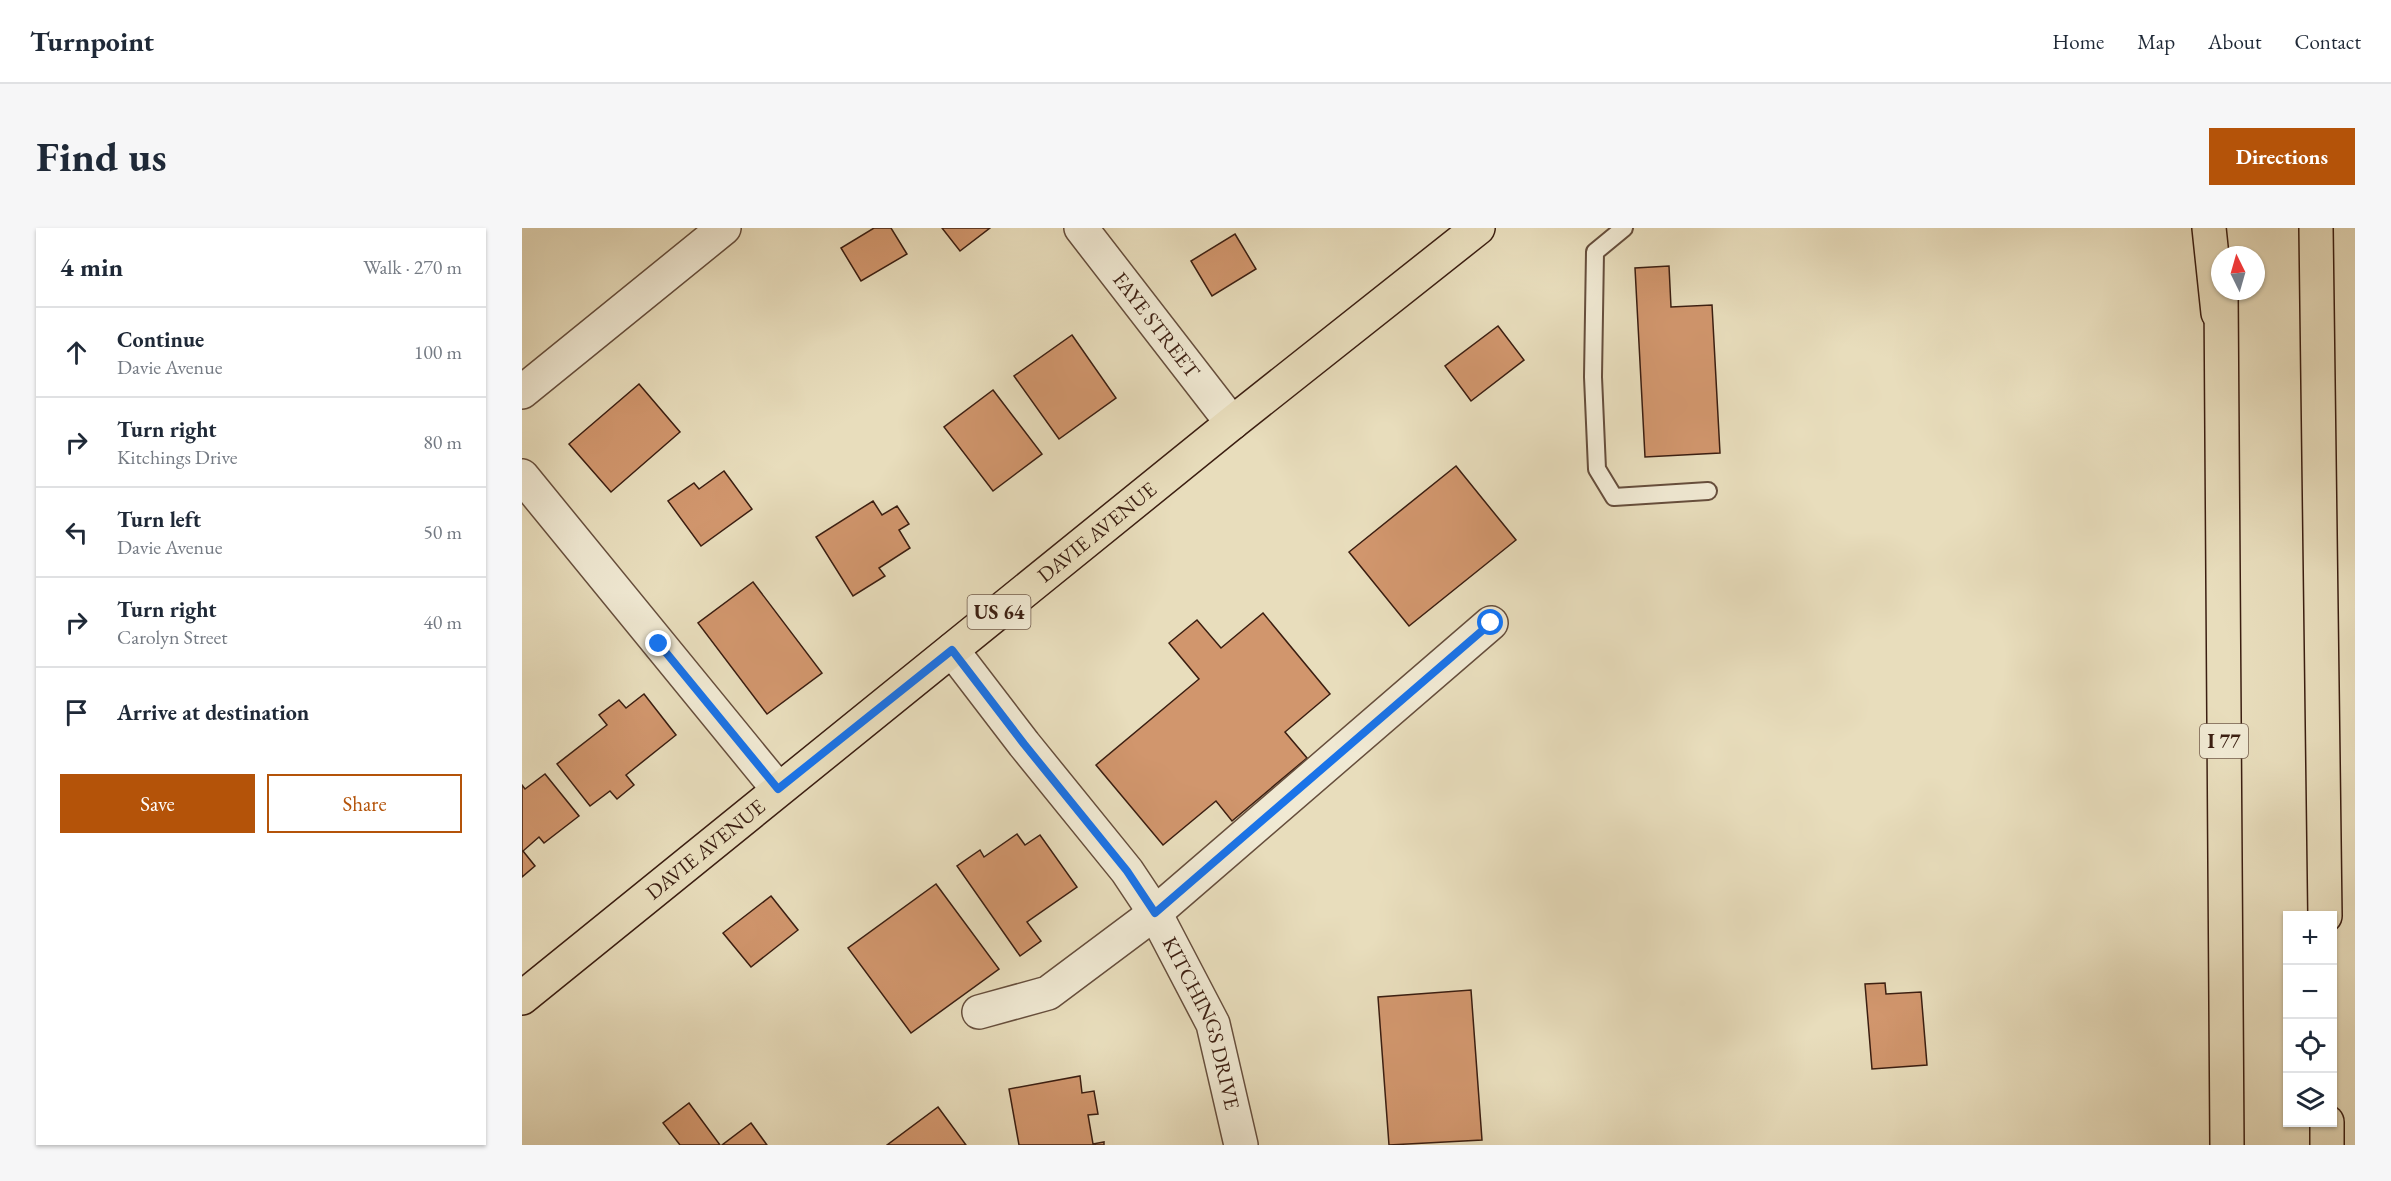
<!DOCTYPE html>
<meta charset="utf-8">
<style>
:root{--surface:#fff;--page:#f6f6f7;--text:#1f2937;--muted:#747a83;--line:#e0e1e3;--accent:#b45309}
body{margin:0;font-family:"EB Garamond",serif;background:var(--page);color:var(--text)}
.controls{position:absolute;right:18px;bottom:18px;display:grid;overflow:hidden;border-radius:0px;box-shadow:0 2px 4px #0004}
.controls button{width:54px;height:54px;display:grid;place-items:center;padding:0;border:0;border-bottom:2px solid var(--line);background:var(--surface);color:var(--text);font:30px sans-serif}
.compass{position:absolute;left:1689px;top:18px;width:54px;height:54px;border-radius:50%;background:var(--surface);box-shadow:0 2px 4px #0004;rotate:355deg}
.stop{position:absolute;width:18px;height:18px;margin:-14px;border:4px solid #1a73e8;border-radius:50%;background:#fff}
.stop.end{background:#1a73e8;border-color:#fff;box-shadow:0 2px 6px #0008}
.list{margin:0;padding:0;list-style:none}
h2{display:flex;justify-content:space-between;align-items:center;height:78px;margin:0;padding:0 24px;font-size:26px}
h2 small{font-size:20px;font-weight:400;color:var(--muted)}
.list li{display:grid;grid-template-columns:39px 1fr auto;gap:18px;align-items:center;box-sizing:border-box;height:90px;padding:0 24px;border-top:2px solid var(--line)}
.list b{display:block;font-size:22px;white-space:nowrap}
.list p{margin:0;font-size:20px;white-space:nowrap;color:var(--muted)}
.list em{font-size:20px;font-style:normal;color:var(--muted)}
.actions{display:flex;gap:12px;padding:18px 24px}
.actions a{flex:1;padding:14px 0;border:2px solid var(--accent);border-radius:0px;text-align:center;font-size:21px;color:var(--accent)}
.actions .main{background:var(--accent);color:#fff}
.icon{flex:none;width:33px;height:33px;fill:none;stroke:currentColor;stroke-width:2;stroke-linecap:round;stroke-linejoin:round}
.map{position:relative;flex:none;width:1833px;height:917px;overflow:hidden;border-radius:0px}
header{display:flex;align-items:center;gap:36px;box-sizing:border-box;height:84px;padding:0 30px;background:var(--surface);border-bottom:2px solid var(--line)}
header strong{font-size:28px}
nav{display:flex;gap:33px;margin-inline-start:auto;font-size:21px}
.intro{display:flex;align-items:center;justify-content:space-between;box-sizing:border-box;height:144px;padding:0 36px}
h1{margin:0;font-size:42px}
.button{padding:15px 27px;border-radius:0px;background:var(--accent);color:#fff;font-size:21px;font-weight:700}
main{display:flex;gap:36px;padding:0 36px}
aside{flex:1;background:var(--surface);border-radius:0px;box-shadow:0 2px 4px #0004}
.map>svg:first-child{display:block}
.building{fill:#d1966d;stroke:#3b1e11;stroke-width:1.5}
.lines{fill:none;stroke-linecap:round;stroke-linejoin:round}
.lane-casing{stroke:#664e3c;stroke-width:20}
.street-casing{stroke:#664e3c;stroke-width:36}
.primary-casing{stroke:#3b1e11;stroke-width:36}
.highway-casing{stroke:#3b1e11;stroke-width:36}
.lane{stroke:#f0e9d3;stroke-width:16}
.street{stroke:#f0e9d3;stroke-width:33}
.primary{stroke:#e8ddbc;stroke-width:33}
.highway{stroke:#e8ddbc;stroke-width:33}
.route{stroke:#1a73e8;stroke-width:8}
.labels{text-anchor:middle;stroke-width:6;stroke-linejoin:round;paint-order:stroke}
.shield{fill:#f0e9d3;stroke:#715b4b;stroke-width:1.5}
.shield-label{font-size:20px;font-weight:bold;fill:#3b1e11}
.street-label{font-size:21px;fill:#3b1e11;stroke:#f0e9d3}
</style>
<header>
<strong>Turnpoint</strong>
<nav><a>Home</a><a>Map</a><a>About</a><a>Contact</a></nav>
</header>
<div class="intro"><h1>Find us</h1><a class="button">Directions</a></div>
<main>
<aside>
<h2>4 min<small>Walk · 270 m</small></h2>
<ul class="list">
<li><svg class="icon" aria-label="ahead" viewBox="0 0 24 24"><path d="M12 20V5M6 11l6-6 6 6"/></svg><div><b>Continue</b><p>Davie Avenue</p></div><em>100 m</em></li>
<li><svg class="icon" aria-label="right" viewBox="0 0 24 24"><path d="M7 20v-9h11M14 6l5 5-5 5"/></svg><div><b>Turn right</b><p>Kitchings Drive</p></div><em>80 m</em></li>
<li><svg class="icon" aria-label="left" viewBox="0 0 24 24"><path d="M17 20v-9H6M10 6l-5 5 5 5"/></svg><div><b>Turn left</b><p>Davie Avenue</p></div><em>50 m</em></li>
<li><svg class="icon" aria-label="right" viewBox="0 0 24 24"><path d="M7 20v-9h11M14 6l5 5-5 5"/></svg><div><b>Turn right</b><p>Carolyn Street</p></div><em>40 m</em></li>
<li><svg class="icon" aria-label="arrive" viewBox="0 0 24 24"><path d="M6 21V4h12l-3 4 3 4H6"/></svg><div><b>Arrive at destination</b></div></li>
</ul>
<div class="actions"><a class="main">Save</a><a>Share</a></div>
</aside>
<div class="map">
<svg width="1833" height="917" viewBox="0 0 1833 917">
<rect width="100%" height="100%" fill="#e8ddbc"/>
<filter id="stains"><feTurbulence type="fractalNoise" baseFrequency=".00333" numOctaves="4"/><feColorMatrix values="0 0 0 0 .2 0 0 0 0 .09 0 0 0 0 .02 0 0 0 .5 -.17"/></filter>
<radialGradient id="worn" r=".72"><stop offset=".6" stop-color="#630" stop-opacity="0"/><stop offset="1" stop-color="#630" stop-opacity=".3"/></radialGradient>
<g class="building">
<polygon points="352,0 369,0 385,26 339,53 319,20"/>
<polygon points="420,0 468,0 438,23"/>
<polygon points="713,6 734,41 690,68 669,33"/>
<polygon points="1147,38 1149,79 1190,77 1198,225 1123,229 1113,40"/>
<polygon points="976,98 1002,132 949,173 923,138"/>
<polygon points="550,107 594,170 537,211 492,148"/>
<polygon points="117,156 158,204 89,264 47,216"/>
<polygon points="471,162 520,226 471,263 422,199"/>
<polygon points="934,238 994,312 887,398 827,324"/>
<polygon points="202,243 230,281 179,318 146,273 172,255 177,261"/>
<polygon points="351,273 360,287 375,278 387,296 377,302 388,320 357,340 363,348 331,368 294,309"/>
<polygon points="231,354 300,445 245,486 176,395"/>
<polygon points="741,385 808,466 763,504 785,530 710,593 694,573 641,617 574,537 677,451 647,415 675,392 699,420"/>
<polygon points="122,466 154,507 104,547 112,557 95,571 88,563 68,578 35,536 85,497 77,487 97,472 104,480"/>
<polygon points="23,546 57,588 22,615 17,609 1,623 13,638 0,649 0,557 3,561"/>
<polygon points="495,606 503,617 518,607 555,659 505,694 519,713 498,728 435,638 458,622 462,629"/>
<polygon points="414,656 477,741 389,805 326,720"/>
<polygon points="249,668 276,702 229,739 201,705"/>
<polygon points="1363,755 1364,766 1399,764 1405,837 1350,841 1343,756"/>
<polygon points="949,762 960,912 867,917 856,769"/>
<polygon points="558,848 560,865 572,863 576,886 566,887 571,916 582,914 582,917 497,917 487,861"/>
<polygon points="167,875 198,917 158,917 141,895"/>
<polygon points="416,879 444,917 365,917"/>
<polygon points="229,895 245,917 200,917"/>
</g>
<g class="lines">
<defs>
<polyline id="lane" points="1102,0 1073,24 1071,149 1075,241 1092,269 1186,263"/>
<g id="street">
<path id="s1" d="M559 0 710 195"/>
<polyline points="0,164 202,0"/>
<polyline points="0,248 256,561"/>
<path id="s2" d="M430 422 502 516 605 643 633 685 691 796 719 917"/>
<polyline points="457,784 526,765 633,685 969,395"/>
</g>
<g id="primary">
<path id="s3" d="M0 770 710 195 956 0"/>
</g>
<g id="highway">
<polyline points="1687,0 1696,85"/>
<polyline points="1794,0 1803,688"/>
<polyline points="1699,63 1705,917"/>
<polyline points="1805,894 1805,917"/>
</g>
</defs>
<use href="#lane" class="lane-casing"/>
<use href="#street" class="street-casing"/>
<use href="#primary" class="primary-casing"/>
<use href="#highway" class="highway-casing"/>
<use href="#lane" class="lane"/>
<use href="#street" class="street"/>
<use href="#primary" class="primary"/>
<use href="#highway" class="highway"/>
</g>
<g class="lines">
<polyline class="route" points="137,416 256,561 430,422 502,516 605,643 633,685 969,395"/>
</g>
<g class="labels">
<g class="shield">
<rect x="445.5" y="367" width="63" height="34" rx="4.5"/>
<rect x="1678" y="496" width="48" height="34" rx="4.5"/>
</g>
<g class="shield-label">
<text x="477" y="391">US 64</text>
<text x="1702" y="520">I 77</text>
</g>
<g class="street-label">
<text dy="7" stroke="none"><textPath href="#s1" startOffset="123">FAYE STREET</textPath></text>
<text dy="7" stroke="none"><textPath href="#s3" startOffset="740">DAVIE AVENUE</textPath></text>
<text dy="7" stroke="none"><textPath href="#s3" startOffset="236">DAVIE AVENUE</textPath></text>
<text dy="7" stroke="none"><textPath href="#s2" startOffset="453">KITCHINGS DRIVE</textPath></text>
</g>
</g>
<rect width="100%" height="100%" filter="url(#stains)"/>
<rect width="100%" height="100%" fill="url(#worn)"/>
</svg>
<div class="controls">
<button>+</button>
<button>−</button>
<button><svg class="icon" aria-label="locate" viewBox="0 0 24 24"><circle cx="12" cy="12" r="6"/><path d="M12 2v4M12 18v4M2 12h4M18 12h4"/></svg></button>
<button><svg class="icon" aria-label="layers" viewBox="0 0 24 24"><path d="M12 4l9 5-9 5-9-5zM3 14l9 5 9-5"/></svg></button>
</div>
<svg class="compass" viewBox="-18 -18 36 36"><path d="M0-13l5 13h-10z" fill="#e53935"/><path d="M0 13l5-13h-10z" fill="#747a83"/></svg>
<div class="stop" style="left:969px;top:395px"></div>
<div class="stop end" style="left:137px;top:416px"></div>
</div>
</main>
